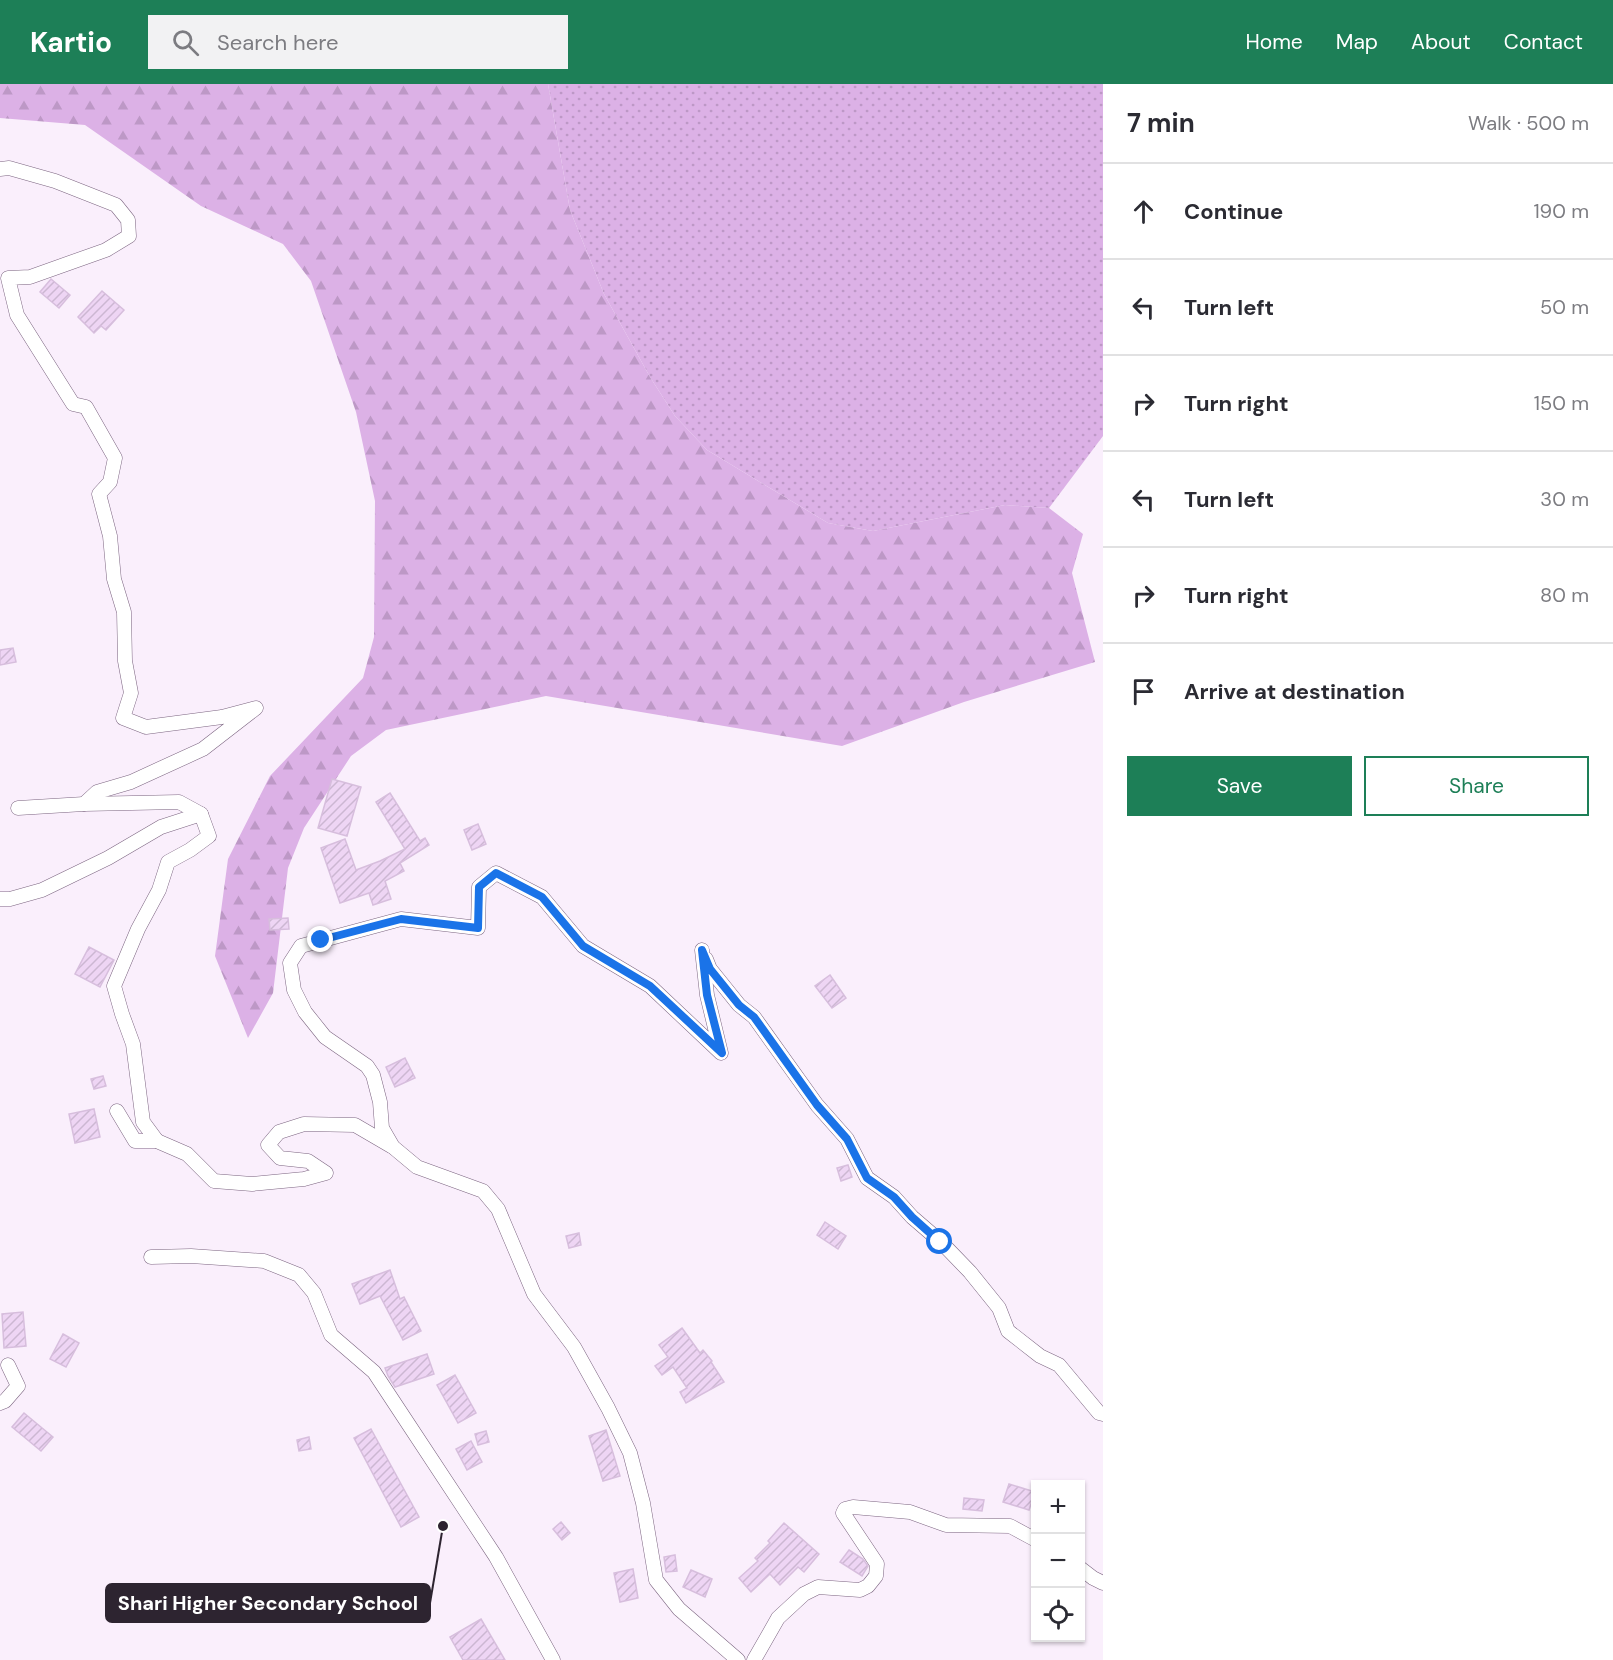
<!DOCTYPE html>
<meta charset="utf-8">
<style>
:root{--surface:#fff;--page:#f2f2f3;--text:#2b2b33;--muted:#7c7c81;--line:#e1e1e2;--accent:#1d7f57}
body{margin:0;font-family:"DM Sans",sans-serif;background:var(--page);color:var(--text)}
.controls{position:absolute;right:18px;bottom:18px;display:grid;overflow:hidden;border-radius:0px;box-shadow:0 2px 4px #0004}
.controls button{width:54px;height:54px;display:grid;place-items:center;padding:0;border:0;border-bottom:2px solid var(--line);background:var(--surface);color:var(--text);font:30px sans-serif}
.stop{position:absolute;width:18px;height:18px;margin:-14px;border:4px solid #1a73e8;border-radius:50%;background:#fff}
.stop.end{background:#1a73e8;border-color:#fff;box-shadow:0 2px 6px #0008}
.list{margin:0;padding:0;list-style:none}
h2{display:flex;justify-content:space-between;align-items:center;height:78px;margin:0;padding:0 24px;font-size:26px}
h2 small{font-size:20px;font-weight:400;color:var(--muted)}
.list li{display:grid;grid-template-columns:39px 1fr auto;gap:18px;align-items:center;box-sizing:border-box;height:96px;padding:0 24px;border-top:2px solid var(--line)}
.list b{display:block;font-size:22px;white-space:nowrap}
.list em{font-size:20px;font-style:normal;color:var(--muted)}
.actions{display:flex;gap:12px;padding:18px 24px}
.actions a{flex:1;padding:14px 0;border:2px solid var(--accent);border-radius:0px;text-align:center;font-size:21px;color:var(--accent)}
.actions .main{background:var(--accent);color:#fff}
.icon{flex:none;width:33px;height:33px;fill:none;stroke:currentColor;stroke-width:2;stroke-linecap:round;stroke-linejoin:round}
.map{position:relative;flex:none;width:1103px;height:1576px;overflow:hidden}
header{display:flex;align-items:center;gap:36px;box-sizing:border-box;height:84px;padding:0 30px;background:var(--accent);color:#fff}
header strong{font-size:28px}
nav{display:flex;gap:33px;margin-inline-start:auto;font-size:21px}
.search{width:420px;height:54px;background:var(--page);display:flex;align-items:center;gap:15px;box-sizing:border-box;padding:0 21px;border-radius:0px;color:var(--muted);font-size:22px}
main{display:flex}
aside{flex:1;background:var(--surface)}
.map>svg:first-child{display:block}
.green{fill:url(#green-dots)}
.forest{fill:url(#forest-firs)}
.building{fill:url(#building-hatch);stroke:#d7bedd;stroke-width:1.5}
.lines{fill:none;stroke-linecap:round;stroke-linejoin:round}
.street-casing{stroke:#7c6581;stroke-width:15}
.street{stroke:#fff;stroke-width:14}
.route{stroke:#1a73e8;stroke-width:8}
.leader{fill:none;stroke:#2d2430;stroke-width:2}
.callout-dot{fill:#2d2430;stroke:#fff;stroke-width:2}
.callout{fill:#2d2430;stroke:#2d2430;stroke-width:2}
.callout-label{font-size:20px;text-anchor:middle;font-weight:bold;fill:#fff}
</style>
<header>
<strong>Kartio</strong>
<div class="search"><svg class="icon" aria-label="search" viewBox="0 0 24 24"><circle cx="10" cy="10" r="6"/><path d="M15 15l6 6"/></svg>Search here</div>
<nav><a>Home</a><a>Map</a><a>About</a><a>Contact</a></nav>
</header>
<main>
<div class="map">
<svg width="1103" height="1576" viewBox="0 0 1103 1576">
<defs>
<pattern id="green-dots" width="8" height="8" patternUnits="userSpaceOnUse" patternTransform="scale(1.5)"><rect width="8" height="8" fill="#dcb1e6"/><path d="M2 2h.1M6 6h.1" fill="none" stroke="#bd98c6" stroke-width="1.8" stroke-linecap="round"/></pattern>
<pattern id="forest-firs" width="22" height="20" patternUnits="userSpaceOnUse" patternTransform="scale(1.5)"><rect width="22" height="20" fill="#dcb1e6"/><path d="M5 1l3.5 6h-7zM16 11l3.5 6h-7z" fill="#bd98c6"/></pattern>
<pattern id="building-hatch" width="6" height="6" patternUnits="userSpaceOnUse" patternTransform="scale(1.5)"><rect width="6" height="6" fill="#eed5f4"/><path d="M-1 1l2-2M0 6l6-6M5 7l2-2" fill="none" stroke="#ccb7d2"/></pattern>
</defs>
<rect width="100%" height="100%" fill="#faeffc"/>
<polygon class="green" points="548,0 1103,0 1103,352 1049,424 1005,421 873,447 828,439 707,366 675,332 650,293 604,210 570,126"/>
<polygon class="forest" points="0,0 548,0 570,126 604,210 650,293 675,332 707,366 828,439 873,447 1005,421 1049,424 1083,450 1072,489 1095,578 964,618 842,662 546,612 386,646 351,672 304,744 288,784 273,909 248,954 215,872 228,775 270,692 363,594 374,553 375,417 356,328 311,197 283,160 201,122 85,41 0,34"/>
<g class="building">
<polygon points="51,195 70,211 59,224 40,208"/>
<polygon points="102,207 124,226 106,246 101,242 94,249 78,233"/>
<polygon points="13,564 16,578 0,581 0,566"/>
<polygon points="332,695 361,703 347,752 318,744"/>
<polygon points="390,709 420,757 425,754 429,761 400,779 404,787 385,797 391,815 373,821 369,809 340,819 321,764 345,755 356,786 380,777 405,765 376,718"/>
<polygon points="478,740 486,760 472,766 464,746"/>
<polygon points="288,834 289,845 270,846 269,835"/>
<polygon points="89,863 114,876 100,903 75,890"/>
<polygon points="830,891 846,914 832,924 815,902"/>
<polygon points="405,974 415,994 395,1003 386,983"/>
<polygon points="103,992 106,1002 94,1005 91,995"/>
<polygon points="94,1025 100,1053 75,1059 69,1030"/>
<polygon points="848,1081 852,1093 841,1097 837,1084"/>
<polygon points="825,1138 846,1152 838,1165 817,1151"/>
<polygon points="579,1149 581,1161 569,1164 566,1152"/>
<polygon points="390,1186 400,1215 404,1213 421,1247 403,1256 380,1212 360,1220 352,1200"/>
<polygon points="23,1228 26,1262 4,1264 2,1230"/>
<polygon points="682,1244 700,1269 703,1266 712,1277 711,1278 724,1298 686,1319 680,1308 687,1304 673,1283 662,1291 655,1282 668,1273 659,1261"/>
<polygon points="63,1250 79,1259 66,1283 50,1275"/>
<polygon points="427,1270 434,1290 395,1303 388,1292 385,1284"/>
<polygon points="455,1291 476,1329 458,1339 437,1301"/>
<polygon points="24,1329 53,1353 41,1367 12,1343"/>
<polygon points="371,1345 419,1433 401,1443 354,1354"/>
<polygon points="606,1346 620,1392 603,1397 589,1352"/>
<polygon points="486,1347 489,1358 478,1361 475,1350"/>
<polygon points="309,1353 311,1365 299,1367 297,1356"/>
<polygon points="471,1357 482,1378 467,1386 456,1365"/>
<polygon points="1009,1400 1035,1408 1029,1426 1003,1418"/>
<polygon points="964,1414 984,1416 982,1427 963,1425"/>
<polygon points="561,1438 570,1449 562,1456 553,1445"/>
<polygon points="784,1439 819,1470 804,1488 798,1483 780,1501 770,1490 751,1508 739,1494 758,1477 755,1474 770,1459 768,1457"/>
<polygon points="849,1466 863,1475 868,1482 862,1492 840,1478"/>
<polygon points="675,1471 677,1487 666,1488 664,1473"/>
<polygon points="633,1485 638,1514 620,1518 614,1489"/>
<polygon points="691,1486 712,1495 705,1513 683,1503"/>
<polygon points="481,1535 505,1576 463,1576 450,1553"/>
</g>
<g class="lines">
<defs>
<g id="street">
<polyline points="0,85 9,84 55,97 116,121 128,136 129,152 106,166 30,193 8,194 17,231 73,320 86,323 115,374 110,398 99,410 110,452 114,495 124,528 125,577 131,609 123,634 146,643 222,633 256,624 203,665 131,698 97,708 84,720"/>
<polyline points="18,724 84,720 179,718 201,730 209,752 190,766 168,778 159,806 138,845 114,902 122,930 133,960 143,1038 157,1057"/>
<polyline points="0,815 10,815 42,806 108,774 161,743 201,730"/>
<polyline points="702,866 707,911 721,969 650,902 583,862 542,813 496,789 479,803 478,844 401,835 301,862 290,879 294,906 305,928 325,953 367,982 373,991 380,1018 382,1044 393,1063 417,1083 483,1107 498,1125 534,1210 574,1263 608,1324 630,1369 643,1419 656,1496 679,1525 738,1576"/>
<polyline points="706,875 710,885 739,921 754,933 817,1021 847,1055 867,1094 894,1113 912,1133 941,1158 970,1188 999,1224 1008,1247 1040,1272 1059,1281 1099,1329 1103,1330"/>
<polyline points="117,1027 135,1057 157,1057 187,1070 214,1097 252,1100 304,1095 326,1089 308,1077 280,1074 268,1061 279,1048 304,1040 355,1041 391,1062"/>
<polyline points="151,1173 191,1172 264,1177 299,1191 314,1209 331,1251 374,1288 496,1473 553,1576"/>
<polyline points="0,1319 5,1317 18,1302 8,1281"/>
<polyline points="1080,1484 1093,1494 1103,1499"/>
<polyline points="754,1576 778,1534 804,1510 818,1503 860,1506 868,1502 876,1492 877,1480 843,1429 845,1425 853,1423 910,1428 946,1441 1010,1442 1036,1456"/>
</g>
</defs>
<use href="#street" class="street-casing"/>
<use href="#street" class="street"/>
</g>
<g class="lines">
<polyline class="route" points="321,856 401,835 478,844 479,803 496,789 542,813 583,862 650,902 722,969 707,911 702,866 710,885 739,921 754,933 817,1021 847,1055 867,1094 894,1113 912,1133 940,1158"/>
</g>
<path class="leader" d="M443 1442L430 1519"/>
<circle class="callout-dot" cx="443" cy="1442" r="6"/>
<rect class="callout" x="106" y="1500" width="324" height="38" rx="6"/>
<g class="callout-label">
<text x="268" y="1526">Shari Higher Secondary School</text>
</g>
</svg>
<div class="controls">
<button>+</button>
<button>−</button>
<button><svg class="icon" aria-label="locate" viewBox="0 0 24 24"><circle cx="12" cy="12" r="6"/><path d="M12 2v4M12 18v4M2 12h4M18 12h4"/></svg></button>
</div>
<div class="stop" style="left:940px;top:1158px"></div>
<div class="stop end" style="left:321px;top:856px"></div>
</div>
<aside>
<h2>7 min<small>Walk · 500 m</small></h2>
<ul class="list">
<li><svg class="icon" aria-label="ahead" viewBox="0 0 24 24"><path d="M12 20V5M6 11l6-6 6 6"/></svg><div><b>Continue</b></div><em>190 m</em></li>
<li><svg class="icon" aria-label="left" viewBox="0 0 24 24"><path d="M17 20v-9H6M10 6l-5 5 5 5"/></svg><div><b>Turn left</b></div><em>50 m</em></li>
<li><svg class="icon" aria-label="right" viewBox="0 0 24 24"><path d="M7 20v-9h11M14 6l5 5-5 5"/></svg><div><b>Turn right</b></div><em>150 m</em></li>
<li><svg class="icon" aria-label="left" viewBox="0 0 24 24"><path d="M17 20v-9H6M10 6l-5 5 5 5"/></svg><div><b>Turn left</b></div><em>30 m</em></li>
<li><svg class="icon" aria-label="right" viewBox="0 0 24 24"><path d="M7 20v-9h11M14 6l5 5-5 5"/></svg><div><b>Turn right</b></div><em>80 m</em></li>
<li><svg class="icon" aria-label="arrive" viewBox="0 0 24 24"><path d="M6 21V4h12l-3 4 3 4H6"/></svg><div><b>Arrive at destination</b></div></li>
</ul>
<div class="actions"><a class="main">Save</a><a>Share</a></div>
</aside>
</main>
